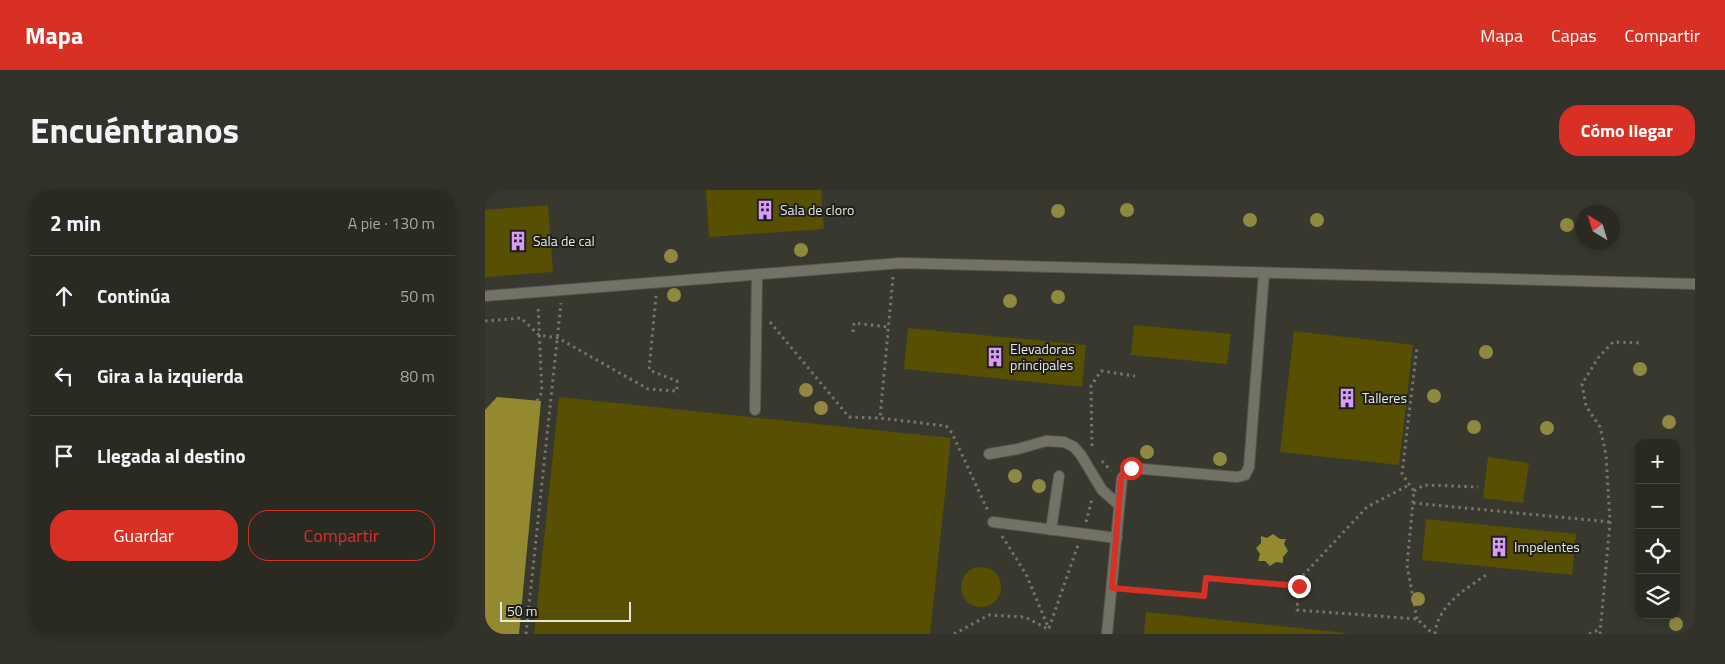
<!DOCTYPE html>
<html lang="es">
<meta charset="utf-8">
<style>
:root{--surface:#2a2a22;--page:#32322a;--text:#f1f3f6;--muted:#a5a7a5;--line:#464640;--accent:#d93025}
body{margin:0;font-family:"Titillium Web",sans-serif;background:var(--page);color:var(--text)}
.controls{position:absolute;right:15px;bottom:15px;display:grid;overflow:hidden;border-radius:10px;box-shadow:0 2px 12px #0003}
.controls button{width:45px;height:45px;display:grid;place-items:center;padding:0;border:0;border-bottom:1px solid var(--line);background:var(--surface);color:var(--text);font:25px sans-serif}
.compass{position:absolute;left:1090px;top:15px;width:45px;height:45px;border-radius:50%;background:var(--surface);box-shadow:0 2px 12px #0003;rotate:322deg}
.scale{position:absolute;left:15px;bottom:12px;width:131px;box-sizing:border-box;padding-left:5px;border:2px solid #e6e5df;border-top:0;font-size:14px;line-height:18px;white-space:nowrap;color:#e6e5df;-webkit-text-stroke:4px #1f1f1a;paint-order:stroke}
.stop{position:absolute;width:15px;height:15px;margin:-11px;border:4px solid #d93025;border-radius:50%;background:#fff}
.stop.end{background:#d93025;border-color:#fff;box-shadow:0 1px 5px #0008}
.list{margin:0;padding:0;list-style:none}
h2{display:flex;justify-content:space-between;align-items:center;height:65px;margin:0;padding:0 20px;font-size:21px}
h2 small{font-size:16px;font-weight:400;color:var(--muted)}
.list li{display:grid;grid-template-columns:32px 1fr auto;gap:15px;align-items:center;box-sizing:border-box;height:80px;padding:0 20px;border-top:1px solid var(--line)}
.list b{display:block;font-size:19px;white-space:nowrap}
.list em{font-size:16px;font-style:normal;color:var(--muted)}
.actions{display:flex;gap:10px;padding:15px 20px}
.actions a{flex:1;padding:11px 0;border:1px solid var(--accent);border-radius:20px;text-align:center;font-size:18px;color:var(--accent)}
.actions .main{background:var(--accent);color:#fff}
.icon{flex:none;width:28px;height:28px;fill:none;stroke:currentColor;stroke-width:2;stroke-linecap:round;stroke-linejoin:round}
.map{position:relative;flex:none;width:1210px;height:444px;overflow:hidden;border-radius:20px}
header{display:flex;align-items:center;gap:30px;box-sizing:border-box;height:70px;padding:0 25px;background:var(--accent);color:#fff}
header strong{font-size:24px}
nav{display:flex;gap:28px;margin-inline-start:auto;font-size:18px}
.intro{display:flex;align-items:center;justify-content:space-between;box-sizing:border-box;height:120px;padding:0 30px}
h1{margin:0;font-size:35px}
.button{padding:12px 22px;border-radius:20px;background:var(--accent);color:#fff;font-size:18px;font-weight:700}
main{display:flex;gap:30px;padding:0 30px}
aside{flex:1;background:var(--surface);border-radius:20px;box-shadow:0 2px 12px #0003}
.map>svg:first-child{display:block}
.water{fill:#938a30}
.building{fill:#575002}
.lines{fill:none;stroke-linecap:round;stroke-linejoin:round}
.service-casing{stroke:#57564e;stroke-width:12}
.path{stroke:#75756c;stroke-width:3;stroke-dasharray:2.5 4;stroke-linecap:butt}
.service{stroke:#737267;stroke-width:10}
.tree{fill:#8e8841}
.route{stroke:#d93025;stroke-width:6}
.labels{text-anchor:middle;stroke-width:4;stroke-linejoin:round;paint-order:stroke}
.poi-label{font-size:14px;fill:#e6e5df;stroke:#1f1f1a;text-anchor:start}
</style>
<header>
<strong>Mapa</strong>
<nav><a>Mapa</a><a>Capas</a><a>Compartir</a></nav>
</header>
<div class="intro"><h1>Encuéntranos</h1><a class="button">Cómo llegar</a></div>
<main>
<aside>
<h2>2 min<small>A pie · 130 m</small></h2>
<ul class="list">
<li><svg class="icon" aria-label="ahead" viewBox="0 0 24 24"><path d="M12 20V5M6 11l6-6 6 6"/></svg><div><b>Continúa</b></div><em>50 m</em></li>
<li><svg class="icon" aria-label="left" viewBox="0 0 24 24"><path d="M17 20v-9H6M10 6l-5 5 5 5"/></svg><div><b>Gira a la izquierda</b></div><em>80 m</em></li>
<li><svg class="icon" aria-label="arrive" viewBox="0 0 24 24"><path d="M6 21V4h12l-3 4 3 4H6"/></svg><div><b>Llegada al destino</b></div></li>
</ul>
<div class="actions"><a class="main">Guardar</a><a>Compartir</a></div>
</aside>
<div class="map">
<svg width="1210" height="444" viewBox="0 0 1210 444">
<rect width="100%" height="100%" fill="#38382e"/>
<g class="water">
<polygon points="12,207 56,211 34,444 0,444 0,220"/>
<polygon points="788,344 795,349 801,349 799,354 803,361 798,367 798,373 791,372 785,376 780,371 773,371 775,364 771,358 776,353 776,346 782,348"/>
</g>
<g class="building">
<polygon points="221,0 336,0 339,39 224,47"/>
<polygon points="63,15 68,82 0,87 0,20"/>
<polygon points="649,135 746,144 742,174 646,165"/>
<polygon points="423,138 601,155 597,197 419,179"/>
<polygon points="809,141 928,155 914,275 795,262"/>
<polygon points="74,207 466,248 445,444 49,444"/>
<polygon points="1003,267 1044,273 1038,313 998,308"/>
<polygon points="941,329 1091,344 1087,385 937,370"/>
<circle cx="496" cy="397" r="20"/>
<polygon points="661,422 860,443 860,444 659,444"/>
</g>
<g class="lines">
<defs>
<g id="service">
<polyline points="0,106 416,73 1210,94"/>
<polyline points="270,220 272,85"/>
<polyline points="504,264 533,259 561,251 579,252 589,257 596,265 617,300 634,315"/>
<polyline points="508,332 632,348"/>
<polyline points="566,340 574,286"/>
<polyline points="622,444 637,288 646,278 752,287 760,285 764,277 779,83"/>
</g>
</defs>
<use href="#service" class="service-casing"/>
<g class="path">
<polyline points="408,87 395,228 461,236 467,243 503,321"/>
<polyline points="0,131 36,128 54,145 73,148 163,199 192,201 192,191 164,180 171,106"/>
<polyline points="285,132 364,227 395,228"/>
<polyline points="368,142 369,133 404,137"/>
<polyline points="52,211 57,202 53,115"/>
<polyline points="607,256 606,196 616,181 650,186"/>
<polyline points="617,271 626,281"/>
<polyline points="929,301 939,295 993,297"/>
<polyline points="928,313 1125,332"/>
<polyline points="601,332 607,309"/>
<polyline points="517,346 541,384 564,439"/>
<polyline points="809,395 882,317 924,295"/>
<polyline points="640,399 719,406 721,388 814,396 812,420 932,429 948,444"/>
<polyline points="932,429 922,375 929,301 917,284 932,157"/>
<polyline points="564,438 593,355"/>
<polyline points="41,444 76,113"/>
<polyline points="469,444 504,425 540,427 563,439"/>
<path d="M950 444C953 414 981 399 1004 383"/>
<polyline points="1104,444 1115,439"/>
<polyline points="1115,444 1125,332 1121,265 1115,237 1101,216 1097,194 1113,168 1128,152 1156,153"/>
</g>
<use href="#service" class="service"/>
</g>
<g class="tree">
<circle cx="642" cy="20" r="7"/>
<circle cx="573" cy="21" r="7"/>
<circle cx="765" cy="30" r="7"/>
<circle cx="832" cy="30" r="7"/>
<circle cx="1082" cy="35" r="7"/>
<circle cx="316" cy="60" r="7"/>
<circle cx="186" cy="66" r="7"/>
<circle cx="189" cy="105" r="7"/>
<circle cx="573" cy="107" r="7"/>
<circle cx="525" cy="111" r="7"/>
<circle cx="1001" cy="162" r="7"/>
<circle cx="1155" cy="179" r="7"/>
<circle cx="321" cy="200" r="7"/>
<circle cx="949" cy="206" r="7"/>
<circle cx="336" cy="218" r="7"/>
<circle cx="1184" cy="232" r="7"/>
<circle cx="989" cy="237" r="7"/>
<circle cx="1062" cy="238" r="7"/>
<circle cx="662" cy="262" r="7"/>
<circle cx="735" cy="269" r="7"/>
<circle cx="530" cy="286" r="7"/>
<circle cx="554" cy="296" r="7"/>
<circle cx="933" cy="409" r="7"/>
<circle cx="1191" cy="434" r="7"/>
</g>
<g class="lines">
<polyline class="route" points="646,278 636,288 627,398 719,406 721,388 814,396"/>
</g>
<defs>
<symbol id="building-bare" viewBox="-9 -9 18 18"><path d="M-4-6H4V6H1V3H-1V6H-4ZM-2.5-4.3h1.7v1.8h-1.7ZM.8-4.3h1.7v1.8H.8ZM-2.5-1h1.7V.8h-1.7ZM.8-1h1.7V.8H.8Z" fill="#d89bf8" stroke="#1f1f1a" stroke-width="2.5" paint-order="stroke"/></symbol>
</defs>
<g fill-rule="evenodd">
<use href="#building-bare" x="266" y="6" width="28" height="28"/>
<use href="#building-bare" x="19" y="37" width="28" height="28"/>
<use href="#building-bare" x="496" y="153" width="28" height="28"/>
<use href="#building-bare" x="848" y="194" width="28" height="28"/>
<use href="#building-bare" x="1000" y="343" width="28" height="28"/>
</g>
<g class="labels">
<g class="poi-label">
<text x="295" y="25">Sala de cloro</text>
<text x="48" y="56">Sala de cal</text>
<text x="525" y="164">Elevadoras<tspan x="525" dy="16">principales</tspan></text>
<text x="877" y="213">Talleres</text>
<text x="1029" y="362">Impelentes</text>
</g>
</g>
</svg>
<div class="controls">
<button>+</button>
<button>−</button>
<button><svg class="icon" aria-label="locate" viewBox="0 0 24 24"><circle cx="12" cy="12" r="6"/><path d="M12 2v4M12 18v4M2 12h4M18 12h4"/></svg></button>
<button><svg class="icon" aria-label="layers" viewBox="0 0 24 24"><path d="M12 4l9 5-9 5-9-5zM3 14l9 5 9-5"/></svg></button>
</div>
<svg class="compass" viewBox="-18 -18 36 36"><path d="M0-13l5 13h-10z" fill="#e53935"/><path d="M0 13l5-13h-10z" fill="#a5a7a5"/></svg>
<div class="scale">50 m</div>
<div class="stop" style="left:646px;top:278px"></div>
<div class="stop end" style="left:814px;top:396px"></div>
</div>
</main>
